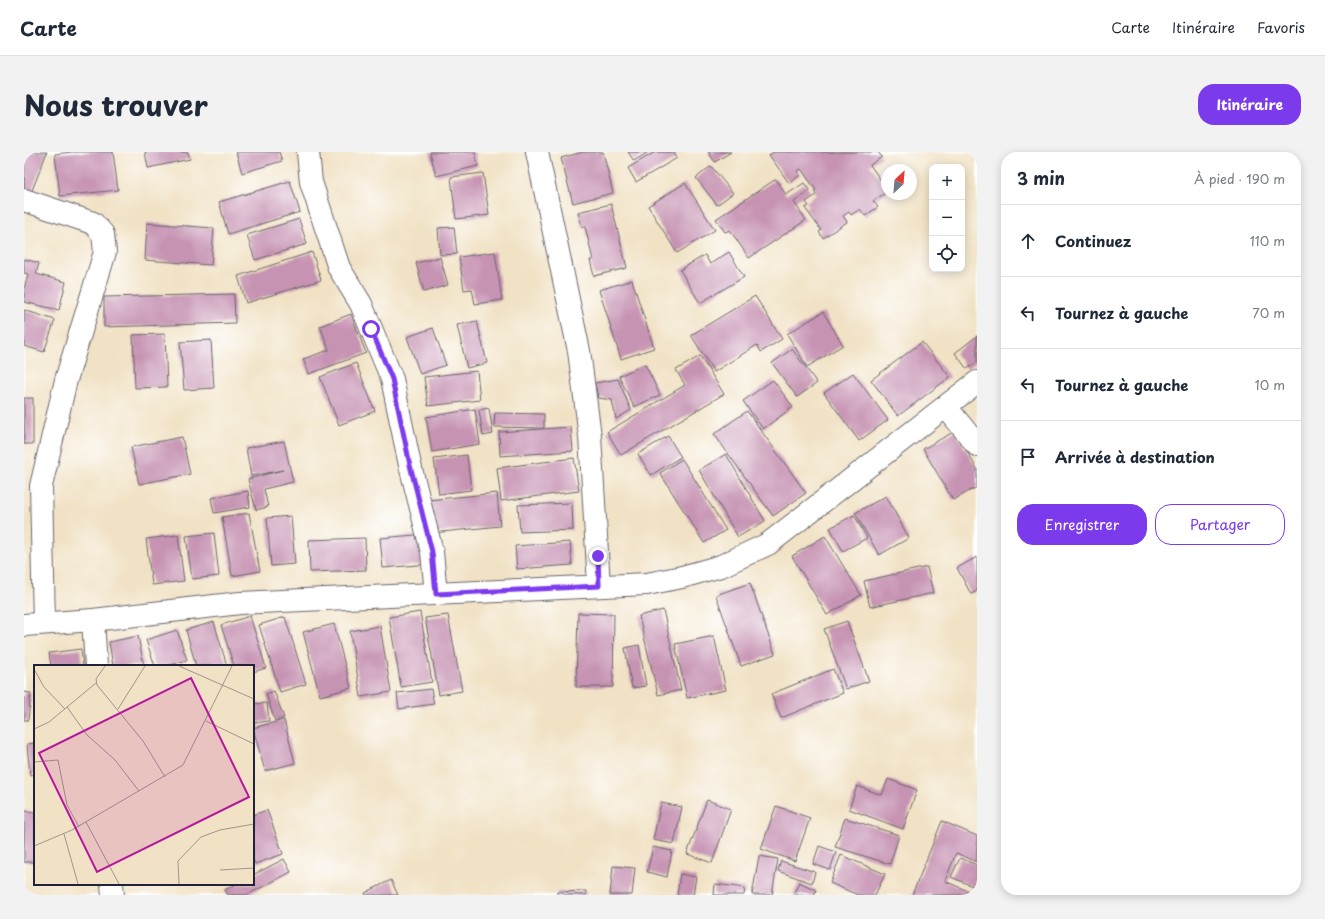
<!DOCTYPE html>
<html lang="fr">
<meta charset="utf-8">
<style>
:root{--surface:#fff;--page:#f2f2f3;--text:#1f2937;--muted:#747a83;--line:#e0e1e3;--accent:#7c3aed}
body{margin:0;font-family:"Playpen Sans",sans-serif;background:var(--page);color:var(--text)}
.controls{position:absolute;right:12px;top:12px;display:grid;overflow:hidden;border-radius:8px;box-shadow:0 2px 10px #0003}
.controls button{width:36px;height:36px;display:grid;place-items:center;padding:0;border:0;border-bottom:1px solid var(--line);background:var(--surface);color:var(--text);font:20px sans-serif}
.compass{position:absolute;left:857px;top:12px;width:36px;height:36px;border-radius:50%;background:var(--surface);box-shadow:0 2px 10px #0003;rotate:26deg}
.stop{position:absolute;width:12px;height:12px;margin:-9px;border:3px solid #7c3aed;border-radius:50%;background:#fff}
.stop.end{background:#7c3aed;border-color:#fff;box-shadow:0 1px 4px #0008}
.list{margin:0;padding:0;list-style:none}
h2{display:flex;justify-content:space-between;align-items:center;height:52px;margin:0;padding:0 16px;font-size:17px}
h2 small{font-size:13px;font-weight:400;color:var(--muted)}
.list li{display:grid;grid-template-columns:26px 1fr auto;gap:12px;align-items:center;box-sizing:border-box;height:72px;padding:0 16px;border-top:1px solid var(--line)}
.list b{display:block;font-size:15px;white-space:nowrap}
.list em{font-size:13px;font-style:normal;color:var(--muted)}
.actions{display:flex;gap:8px;padding:12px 16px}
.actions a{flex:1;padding:9px 0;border:1px solid var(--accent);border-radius:16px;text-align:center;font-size:14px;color:var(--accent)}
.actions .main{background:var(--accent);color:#fff}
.icon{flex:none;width:22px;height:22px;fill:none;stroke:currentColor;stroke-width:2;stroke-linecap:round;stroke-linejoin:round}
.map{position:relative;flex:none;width:953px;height:743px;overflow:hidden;border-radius:16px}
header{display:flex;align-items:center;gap:24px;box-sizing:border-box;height:56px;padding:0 20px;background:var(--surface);border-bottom:1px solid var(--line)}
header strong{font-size:19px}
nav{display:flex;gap:22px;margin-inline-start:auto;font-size:14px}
.intro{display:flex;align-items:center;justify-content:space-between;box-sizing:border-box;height:96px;padding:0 24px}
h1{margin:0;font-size:28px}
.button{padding:10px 18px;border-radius:16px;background:var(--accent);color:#fff;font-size:14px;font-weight:700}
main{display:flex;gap:24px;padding:0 24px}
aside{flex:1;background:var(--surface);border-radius:16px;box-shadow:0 2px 10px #0003}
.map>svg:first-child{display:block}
.building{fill:#c693b2}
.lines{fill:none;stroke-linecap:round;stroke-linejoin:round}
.minor-casing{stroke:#6a656b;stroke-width:24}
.minor{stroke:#fff;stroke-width:22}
.route{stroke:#7c3aed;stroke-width:5}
.inset-road{fill:none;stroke:#9e958e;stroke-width:1}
.view{fill:#b5179e;fill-opacity:0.15;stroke:#b5179e;stroke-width:2}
.inset-edge{fill:none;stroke:#22223b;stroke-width:2}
</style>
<header>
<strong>Carte</strong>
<nav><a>Carte</a><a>Itinéraire</a><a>Favoris</a></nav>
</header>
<div class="intro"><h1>Nous trouver</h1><a class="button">Itinéraire</a></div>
<main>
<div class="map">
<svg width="953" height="743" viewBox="0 0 953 743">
<rect width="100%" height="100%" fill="#fff"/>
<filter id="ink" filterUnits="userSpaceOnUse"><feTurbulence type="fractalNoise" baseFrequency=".025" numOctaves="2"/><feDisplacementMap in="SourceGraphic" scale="8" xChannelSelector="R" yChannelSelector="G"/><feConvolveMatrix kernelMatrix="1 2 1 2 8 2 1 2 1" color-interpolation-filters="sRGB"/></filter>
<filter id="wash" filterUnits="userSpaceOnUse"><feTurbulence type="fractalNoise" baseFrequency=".012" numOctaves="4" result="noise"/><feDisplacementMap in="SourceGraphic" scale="16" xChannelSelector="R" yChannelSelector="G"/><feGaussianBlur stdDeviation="0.9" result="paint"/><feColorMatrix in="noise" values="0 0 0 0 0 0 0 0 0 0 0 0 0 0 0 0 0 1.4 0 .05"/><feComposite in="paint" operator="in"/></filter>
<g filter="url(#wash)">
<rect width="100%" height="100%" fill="#f1e2c5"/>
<g id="blocks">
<g class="building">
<polygon points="0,0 23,0 7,41 0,38"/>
<polygon points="48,0 89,0 94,38 36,44 31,2"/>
<polygon points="121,0 164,0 166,7 124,16"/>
<polygon points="212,0 255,0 258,9 218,21"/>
<polygon points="406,0 451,0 454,14 412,24"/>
<polygon points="559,0 579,0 589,41 549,51 537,6"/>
<polygon points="604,0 624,0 610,9"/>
<polygon points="631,0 650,0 653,6 612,30 604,16"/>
<polygon points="684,0 707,0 691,10"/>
<polygon points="750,0 854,0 858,5 846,13 863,37 863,40 849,49 854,55 841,64 836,57 827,63 825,60 819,64 823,70 799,86 795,80 797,78 781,56 785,54 782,50 792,43 790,39 792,38 777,17 773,19 776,23 765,31 745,3"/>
<polygon points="687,14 709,41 693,53 672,26"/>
<polygon points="459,21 465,63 432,67 427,25"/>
<polygon points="752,27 762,43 780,31 786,39 770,50 782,68 725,106 706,78 701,80 692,67"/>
<polygon points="266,29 276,60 204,82 195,50"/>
<polygon points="661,31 691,78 653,101 624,54"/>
<polygon points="587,52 603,116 570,124 566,108 569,108 561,74 558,75 554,60"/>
<polygon points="275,67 283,92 231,108 223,83"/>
<polygon points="123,71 190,76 187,113 121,108"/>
<polygon points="430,75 433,102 416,103 414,76"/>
<polygon points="288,100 297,128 222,151 214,124"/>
<polygon points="471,100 478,148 451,152 448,137 440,138 435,105"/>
<polygon points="705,100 720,125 676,151 656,118 681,103 686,112"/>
<polygon points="416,105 424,133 400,140 392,111"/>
<polygon points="0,107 15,111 12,122 42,130 35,158 0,150 0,137 4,122 0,121"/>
<polygon points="608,128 630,196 597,207 575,138"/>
<polygon points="210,142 211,171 80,175 80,145"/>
<polygon points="731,144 758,187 737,200 733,193 690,220 667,183"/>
<polygon points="0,158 31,168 20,200 0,194"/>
<polygon points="799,160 819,193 783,215 763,182"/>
<polygon points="327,162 342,201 285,222 279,207 305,198 296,174"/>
<polygon points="453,169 463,211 443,216 433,173"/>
<polygon points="409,176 422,213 396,222 383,185"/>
<polygon points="141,182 143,235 111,236 109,183"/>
<polygon points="953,184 953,210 943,217 931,201"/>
<polygon points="187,188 190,236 160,238 156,190"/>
<polygon points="898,190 926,225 874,264 847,228"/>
<polygon points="768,197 793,231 773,245 748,211"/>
<polygon points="676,204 700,242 597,303 583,280 661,233 652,218"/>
<polygon points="332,211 351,259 315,273 296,225"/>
<polygon points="621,212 636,243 610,255 595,224"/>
<polygon points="453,219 456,248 404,254 400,225"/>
<polygon points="829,221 864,268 835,289 800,241"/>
<polygon points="594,227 607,258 592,267 588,248 574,246 571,231"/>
<polygon points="749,228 769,255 739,277 719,249"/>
<rect x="0" y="246" width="9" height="46"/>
<polygon points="465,256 469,282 459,284 455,258"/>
<polygon points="451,257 456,292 408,300 402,265"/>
<polygon points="723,259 782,341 749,364 690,282"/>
<polygon points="471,261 520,262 520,276 470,275"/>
<polygon points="547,275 549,299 476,304 475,280"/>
<polygon points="931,279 953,317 953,335 929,348 899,297"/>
<polygon points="644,284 657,305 627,323 614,302"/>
<polygon points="158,285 166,322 115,332 107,295"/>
<polygon points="260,289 269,330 240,337 244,355 232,358 224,327 259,318 227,324 222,296"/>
<polygon points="702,302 741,369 714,385 675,318"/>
<polygon points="443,303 447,338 415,342 410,307"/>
<polygon points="550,306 555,339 477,349 473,316"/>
<polygon points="658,307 702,378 680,391 636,321"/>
<polygon points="224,339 226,355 190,361 187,346"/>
<polygon points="473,341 476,374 408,381 404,348"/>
<polygon points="862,344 885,386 855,403 831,361"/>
<polygon points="548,351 549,378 496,380 494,353"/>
<polygon points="225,361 236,419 208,424 198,365"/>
<polygon points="830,363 843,386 819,399 806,376"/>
<polygon points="267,364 271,412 247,414 243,366"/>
<polygon points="190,381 195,424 168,427 162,384"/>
<polygon points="403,382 406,412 359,416 356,386"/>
<polygon points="154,383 160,429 128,433 122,387"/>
<polygon points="801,384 837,443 803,463 768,404"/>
<polygon points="341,386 342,418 286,420 285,388"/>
<polygon points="546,390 548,413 493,417 491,394"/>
<polygon points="953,405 953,439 947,442 933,416"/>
<polygon points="903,415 909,441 846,455 840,429"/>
<polygon points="726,431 751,502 717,514 692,443"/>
<polygon points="639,458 657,538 634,543 615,464"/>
<polygon points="396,460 408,530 377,535 365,465"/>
<polygon points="554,461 590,462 589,535 552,535"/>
<polygon points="424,463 438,539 415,543 401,466"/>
<polygon points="226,464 242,516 229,520 229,514 210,514 197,473"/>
<polygon points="261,465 282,532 256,540 235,473"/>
<polygon points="823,469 845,529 822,537 800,477"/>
<polygon points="190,470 203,514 172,514 162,478"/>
<polygon points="310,472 327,536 296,544 279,480"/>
<polygon points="356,474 367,540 337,545 326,479"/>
<polygon points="153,478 163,508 143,514 131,514 122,488"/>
<polygon points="114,484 120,514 89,514 85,490"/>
<polygon points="690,484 702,538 663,546 651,492"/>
<polygon points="615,493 622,534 608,536 601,496"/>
<polygon points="57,497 59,514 27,514 25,501"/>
<polygon points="809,517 819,541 757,566 747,542"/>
<polygon points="407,537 410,552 375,557 373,541"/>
<polygon points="250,539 260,566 251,569 242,542"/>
<polygon points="0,540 7,541 4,568 0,568"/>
<polygon points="243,551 245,569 229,571 229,552"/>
<polygon points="260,568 271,611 241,619 229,576"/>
<polygon points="11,591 11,622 6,623 3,592"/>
<polygon points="864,627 893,638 879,677 825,657 833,634 858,643"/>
<polygon points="683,648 707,657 688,711 663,702"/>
<polygon points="637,651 658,655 650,692 629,688"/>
<polygon points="752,654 786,666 771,709 737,697"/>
<polygon points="243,658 259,702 231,712 229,707 229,663"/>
<polygon points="0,659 11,660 11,710 0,710"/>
<polygon points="821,666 875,683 866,712 811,695"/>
<polygon points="918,669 953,684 953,710 932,701 921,729 953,743 888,743"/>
<polygon points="795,694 812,700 806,718 789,712"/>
<polygon points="629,695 648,699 643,725 623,720"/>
<polygon points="817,703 861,722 851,743 834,743 806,731"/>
<polygon points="735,704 754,707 748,743 728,743"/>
<polygon points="936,706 953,713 953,736 927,725"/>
<polygon points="260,707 267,720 223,743 204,743 201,738 212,732 229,732 229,723"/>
<polygon points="757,709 791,720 788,731 754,719"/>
<polygon points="589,714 611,716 608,743 586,743"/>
<polygon points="656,722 672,725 669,743 653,743"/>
<polygon points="367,728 374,743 342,743 341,741"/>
<polygon points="775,730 792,738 790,743 769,743"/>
<polygon points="691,732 721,736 720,743 690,743"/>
<polygon points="562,739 562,743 533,743 533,740"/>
</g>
</g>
</g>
<g filter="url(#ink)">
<use href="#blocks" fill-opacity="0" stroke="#6a656b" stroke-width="1"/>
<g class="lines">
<defs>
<g id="minor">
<polyline points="284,0 287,30 315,116 337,152 368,227 386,313 408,400 412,442"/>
<polyline points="513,0 555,199 566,284 575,434"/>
<polyline points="0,48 69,71 79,82 81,100 42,228 17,334 20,471"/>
<polyline points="922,255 953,293"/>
<polyline points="69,468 72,514"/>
<polyline points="0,473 69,468 216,451 623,432 658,425 697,414 744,392 953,230"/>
<polyline points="88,732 89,743"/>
</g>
</defs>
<use href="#minor" class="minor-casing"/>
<use href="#minor" class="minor"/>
</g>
</g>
<g class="lines" filter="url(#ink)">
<polyline class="route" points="347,177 368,227 386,313 408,400 412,442 575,434 574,404"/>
</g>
<g transform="translate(10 513)">
<rect width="220" height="220" fill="#f1e2c5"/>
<path class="inset-road" d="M71 1 62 14 63 20 109 76 131 112M145 1 220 34M0 4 10 22 31 44M33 42 53 70 81 95 105 126M84 44 111 1M172 56 220 79M0 64 15 57 62 18M0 97 24 95 33 140 45 162M52 157 85 219M30 169 44 219M0 181 38 165 149 100 198 1M186 205 220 203M145 219 144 196 167 172 186 165 220 159"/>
<path class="view" d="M157 13 215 132 63 207 5 88Z"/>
<rect width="220" height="220" class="inset-edge"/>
</g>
</svg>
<div class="controls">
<button>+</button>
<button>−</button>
<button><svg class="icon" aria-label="locate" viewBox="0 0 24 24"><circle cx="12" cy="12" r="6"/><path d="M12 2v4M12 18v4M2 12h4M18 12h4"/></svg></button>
</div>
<svg class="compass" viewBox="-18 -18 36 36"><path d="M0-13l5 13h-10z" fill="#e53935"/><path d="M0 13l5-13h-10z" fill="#747a83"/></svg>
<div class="stop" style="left:347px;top:177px"></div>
<div class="stop end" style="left:574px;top:404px"></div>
</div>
<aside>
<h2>3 min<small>À pied · 190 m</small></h2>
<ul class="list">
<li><svg class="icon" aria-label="ahead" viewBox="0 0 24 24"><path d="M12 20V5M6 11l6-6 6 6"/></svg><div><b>Continuez</b></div><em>110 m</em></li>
<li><svg class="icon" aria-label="left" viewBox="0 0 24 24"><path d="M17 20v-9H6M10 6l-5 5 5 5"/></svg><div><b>Tournez à gauche</b></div><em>70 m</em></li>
<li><svg class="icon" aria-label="left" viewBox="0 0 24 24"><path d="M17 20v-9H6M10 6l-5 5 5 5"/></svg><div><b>Tournez à gauche</b></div><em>10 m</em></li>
<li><svg class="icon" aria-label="arrive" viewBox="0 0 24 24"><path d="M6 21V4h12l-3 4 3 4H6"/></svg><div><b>Arrivée à destination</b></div></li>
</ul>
<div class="actions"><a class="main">Enregistrer</a><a>Partager</a></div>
</aside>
</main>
